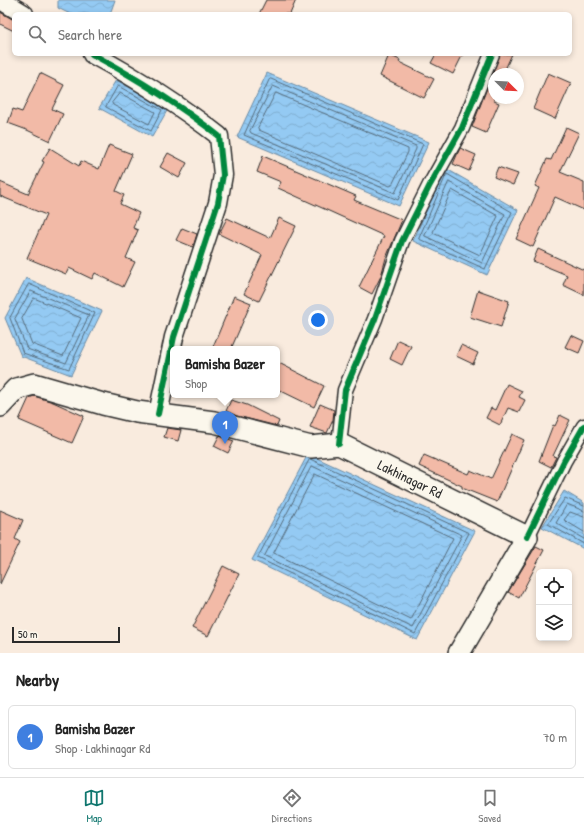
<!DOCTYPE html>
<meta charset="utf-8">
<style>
:root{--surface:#fff;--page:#f2f2f2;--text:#222;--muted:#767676;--line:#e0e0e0;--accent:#0f766e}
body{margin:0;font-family:"Patrick Hand",sans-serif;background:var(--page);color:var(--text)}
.controls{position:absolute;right:12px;bottom:12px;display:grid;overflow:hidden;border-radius:6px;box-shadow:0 2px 6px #0003}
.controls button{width:36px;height:36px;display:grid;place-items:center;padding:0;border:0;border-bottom:1px solid var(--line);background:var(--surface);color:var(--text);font:20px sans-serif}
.compass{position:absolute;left:488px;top:68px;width:36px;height:36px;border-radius:50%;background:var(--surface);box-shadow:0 2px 6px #0003;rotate:114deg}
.scale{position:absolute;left:12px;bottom:10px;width:108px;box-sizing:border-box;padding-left:4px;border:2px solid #2b2b2b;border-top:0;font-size:11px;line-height:14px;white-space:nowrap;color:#2b2b2b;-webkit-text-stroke:3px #fbf7ec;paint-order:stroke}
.you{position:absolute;left:318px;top:320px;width:14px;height:14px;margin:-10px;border:3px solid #fff;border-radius:50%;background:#1a73e8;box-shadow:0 0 0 6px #1a73e833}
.badge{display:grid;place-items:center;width:26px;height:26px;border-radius:50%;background:var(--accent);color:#fff;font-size:13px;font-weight:700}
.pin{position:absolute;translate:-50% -33px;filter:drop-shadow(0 1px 2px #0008)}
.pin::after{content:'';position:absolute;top:21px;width:14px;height:12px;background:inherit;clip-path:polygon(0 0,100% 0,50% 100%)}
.popup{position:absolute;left:170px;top:346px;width:110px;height:52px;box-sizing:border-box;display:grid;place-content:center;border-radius:6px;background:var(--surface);filter:drop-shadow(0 1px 3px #0005);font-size:13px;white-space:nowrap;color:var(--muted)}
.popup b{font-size:15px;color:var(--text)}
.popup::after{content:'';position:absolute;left:50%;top:100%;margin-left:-8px;border:8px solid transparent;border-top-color:var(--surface)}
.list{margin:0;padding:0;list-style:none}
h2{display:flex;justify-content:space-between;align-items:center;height:52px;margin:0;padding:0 16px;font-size:17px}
h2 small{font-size:13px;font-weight:400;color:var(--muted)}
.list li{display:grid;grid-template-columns:26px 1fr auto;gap:12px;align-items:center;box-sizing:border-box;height:64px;margin:0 8px 8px;padding:0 8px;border:1px solid var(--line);border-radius:6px}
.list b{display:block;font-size:15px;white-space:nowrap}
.list p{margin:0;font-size:13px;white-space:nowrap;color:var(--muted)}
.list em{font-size:13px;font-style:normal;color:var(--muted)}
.icon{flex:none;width:22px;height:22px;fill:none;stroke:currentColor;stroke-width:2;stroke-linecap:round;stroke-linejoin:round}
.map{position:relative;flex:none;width:584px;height:653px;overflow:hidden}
.search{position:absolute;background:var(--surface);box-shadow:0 2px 6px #0003;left:12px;right:12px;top:12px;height:44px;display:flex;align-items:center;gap:10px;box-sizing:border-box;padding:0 14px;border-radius:6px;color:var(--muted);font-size:15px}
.sheet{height:124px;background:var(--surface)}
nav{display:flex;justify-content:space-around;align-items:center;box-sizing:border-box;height:56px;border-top:1px solid var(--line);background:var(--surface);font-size:11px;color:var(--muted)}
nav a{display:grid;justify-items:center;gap:2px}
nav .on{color:var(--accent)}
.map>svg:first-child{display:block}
.water{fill:url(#water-waves);stroke:#6a8aa3}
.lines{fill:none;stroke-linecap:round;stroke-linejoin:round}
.shore{stroke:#556b7b;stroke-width:1}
.building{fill:#f2baa7;stroke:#2b2b2b}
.minor-casing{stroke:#2b2b2b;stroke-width:17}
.tertiary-casing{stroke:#2b2b2b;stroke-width:21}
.secondary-casing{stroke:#2b2b2b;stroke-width:24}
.minor{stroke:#fbf7ec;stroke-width:14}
.tertiary{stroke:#fbf7ec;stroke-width:18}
.secondary{stroke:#fbf7ec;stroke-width:21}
.cycleway-casing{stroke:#fbf7ec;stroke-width:8}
.cycleway{stroke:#00873e;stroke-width:6}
.labels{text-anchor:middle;stroke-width:3.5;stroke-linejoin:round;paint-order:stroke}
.street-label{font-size:14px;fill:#2b2b2b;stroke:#fbf7ec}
</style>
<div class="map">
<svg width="584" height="653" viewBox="0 0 584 653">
<defs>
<pattern id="water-waves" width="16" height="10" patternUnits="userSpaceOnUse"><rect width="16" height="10" fill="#94caf3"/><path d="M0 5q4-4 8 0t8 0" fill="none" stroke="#80aed0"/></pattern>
</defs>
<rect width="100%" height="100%" fill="#f9ebde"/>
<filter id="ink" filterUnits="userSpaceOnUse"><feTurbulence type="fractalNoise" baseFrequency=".025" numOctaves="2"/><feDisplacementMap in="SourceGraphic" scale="8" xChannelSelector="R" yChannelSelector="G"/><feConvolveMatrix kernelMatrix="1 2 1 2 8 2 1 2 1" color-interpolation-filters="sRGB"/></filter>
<g filter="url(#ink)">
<g class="water">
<polygon points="58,0 115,0 110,14 70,14 58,8"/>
<polygon points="267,73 429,142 399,206 237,137"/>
<polygon points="116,80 168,109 152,137 99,108"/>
<polygon points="445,168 518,210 487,275 413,241"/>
<polygon points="26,278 102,311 71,375 21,356 5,318"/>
<polygon points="308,454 475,531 417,640 252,560"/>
<polygon points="564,491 584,503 584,549 542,527"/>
</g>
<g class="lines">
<g class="shore">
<polygon points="271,79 423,144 398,200 244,135 269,80"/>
<polygon points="118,86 162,110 151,131 106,107"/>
<polygon points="273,86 416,146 416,149 395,193 251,133 250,131"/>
<polygon points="120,93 155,112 149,124 113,105 112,103"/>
<polygon points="276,93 408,149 408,152 392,185 390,186 259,130 258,128"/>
<polygon points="447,174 512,212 485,269 419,239"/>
<polygon points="449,182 505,214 482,263 425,236"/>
<polygon points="452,190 498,216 480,255 433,233"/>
<polygon points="29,284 95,313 69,369 23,353 10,318"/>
<polygon points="31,291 89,315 66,363 27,349 15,319"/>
<polygon points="34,298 81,318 63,356 32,344 22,319"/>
<polygon points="310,459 469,533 415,634 258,558"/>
<polygon points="312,466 462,535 413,628 265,556"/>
<polygon points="315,474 453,538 411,620 274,553"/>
<polyline points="584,506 565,498 548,524 584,544"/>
<polyline points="584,511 567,504 556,523 584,539"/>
<polyline points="584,517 570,512 564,520 584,532"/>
</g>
</g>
<g class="building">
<polygon points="266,0 296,0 290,14 259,14"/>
<polygon points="0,12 14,20 14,31 0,24"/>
<polygon points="436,54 463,54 453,74 431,63"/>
<polygon points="500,54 512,54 503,74 494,74 494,101 499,103 486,133 472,127"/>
<polygon points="389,55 400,60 399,62 434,79 424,98 380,76"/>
<polygon points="40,73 64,85 52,109 63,114 50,141 27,130 8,123 13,109 22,112"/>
<polygon points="548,73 571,83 555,119 533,109"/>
<polygon points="566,127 579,133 560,172 584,182 584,210 555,197 533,247 516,239 539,188 535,186 547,159 551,160"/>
<polygon points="109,145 132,154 116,191 124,195 120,204 139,213 133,228 138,230 126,258 135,262 123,287 95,273 92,279 69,268 66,274 27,258 46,215 0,196 0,182 28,194 44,162 42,161 50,148 79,166 81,161 99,169"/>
<polygon points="460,148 476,155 469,171 453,164"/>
<polygon points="168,153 187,163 179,178 160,167"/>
<polygon points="263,156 356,196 354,200 402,220 386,258 381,276 372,294 359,287 384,236 278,188 281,182 257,172"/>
<polygon points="498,167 518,174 513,185 494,177"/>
<polygon points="227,218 270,238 279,218 296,226 259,301 244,294 262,255 219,234"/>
<polygon points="182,228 197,234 193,247 176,240"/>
<polygon points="538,249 584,270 584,295 563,285 567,275 533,261"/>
<polygon points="478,290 509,301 501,327 470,317"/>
<polygon points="234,296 251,303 231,349 212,349"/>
<polygon points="571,335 584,341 579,353 565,347"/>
<polygon points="398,340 411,346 402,365 390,359"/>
<polygon points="461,345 478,353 473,364 456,356"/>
<polygon points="277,362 324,386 314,407 277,389"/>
<polygon points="507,384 522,391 519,397 525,400 519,412 508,408 500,425 486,418 491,408 495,410"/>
<polygon points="34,396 53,402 84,416 72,443 19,420 29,398"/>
<polygon points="231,400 247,405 279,421 277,426 237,416 226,411"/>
<polygon points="320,404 334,410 333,420 327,433 310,427"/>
<polygon points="560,415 570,420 553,456 556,457 551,467 539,461 553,425 555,426"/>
<polygon points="167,428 181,430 178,441 164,437"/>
<polygon points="512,434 524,440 497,502 462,488 462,486 419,466 424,455 468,474 470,470 491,479"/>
<polygon points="219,436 234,441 228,453 214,446"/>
<polygon points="0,510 23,520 15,539 20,542 0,584"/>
<polygon points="536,546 544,550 519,598 508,592"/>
<polygon points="223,566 239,574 208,636 192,628"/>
</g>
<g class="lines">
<defs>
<g id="minor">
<polyline points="339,444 345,390 375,319 402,241 430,185 462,128 492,54"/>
<polyline points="527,537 564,461 584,426"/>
</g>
<g id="tertiary">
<polyline points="1,0 24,14"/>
<path d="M92 54C138 79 178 104 219 136L223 175 218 203 174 337 158 414"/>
</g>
<polyline id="secondary" points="0,406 16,389 34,384 103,404 137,412 214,422 311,447 339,444 527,537 459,653"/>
</defs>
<use href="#minor" class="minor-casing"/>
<use href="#tertiary" class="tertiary-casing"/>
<use href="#secondary" class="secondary-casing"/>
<use href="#minor" class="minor"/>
<use href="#tertiary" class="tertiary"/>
<use href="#secondary" class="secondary"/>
<defs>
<g id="cycleway">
<path d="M92 54C138 79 178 104 219 136L223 175 218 203 174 337 158 414"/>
<polyline points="339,444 345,390 375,319 402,241 430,185 462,128 492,54"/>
<polyline points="527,537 564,461 584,426"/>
</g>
</defs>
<use href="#cycleway" class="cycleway-casing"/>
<use href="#cycleway" class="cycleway"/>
</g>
</g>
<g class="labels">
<g class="street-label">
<text transform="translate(410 479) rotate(26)" y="5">Lakhinagar Rd</text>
</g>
</g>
</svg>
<div class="controls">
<button><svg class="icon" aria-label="locate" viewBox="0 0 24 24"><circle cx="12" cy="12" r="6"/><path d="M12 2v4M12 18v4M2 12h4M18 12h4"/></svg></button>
<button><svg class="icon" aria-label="layers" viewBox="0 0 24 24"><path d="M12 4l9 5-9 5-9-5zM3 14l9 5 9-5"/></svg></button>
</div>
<svg class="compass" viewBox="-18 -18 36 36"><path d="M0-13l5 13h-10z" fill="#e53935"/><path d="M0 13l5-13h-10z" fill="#767676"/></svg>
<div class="scale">50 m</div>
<div class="you"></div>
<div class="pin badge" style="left:225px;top:444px;background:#3f7fe0">1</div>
<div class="popup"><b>Bamisha Bazer</b>Shop</div>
<div class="search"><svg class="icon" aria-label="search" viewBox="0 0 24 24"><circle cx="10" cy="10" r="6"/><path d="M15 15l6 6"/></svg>Search here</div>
</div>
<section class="sheet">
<h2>Nearby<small></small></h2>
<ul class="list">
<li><span class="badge" style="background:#3f7fe0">1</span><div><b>Bamisha Bazer</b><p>Shop · Lakhinagar Rd</p></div><em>70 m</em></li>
</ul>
</section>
<nav>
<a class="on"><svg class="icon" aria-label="map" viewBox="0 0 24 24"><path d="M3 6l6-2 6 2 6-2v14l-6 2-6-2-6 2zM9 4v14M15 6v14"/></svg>Map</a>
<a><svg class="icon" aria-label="directions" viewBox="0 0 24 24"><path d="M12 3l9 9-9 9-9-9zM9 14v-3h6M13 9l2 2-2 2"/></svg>Directions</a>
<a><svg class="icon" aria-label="saved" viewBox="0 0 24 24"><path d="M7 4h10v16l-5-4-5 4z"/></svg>Saved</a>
</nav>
